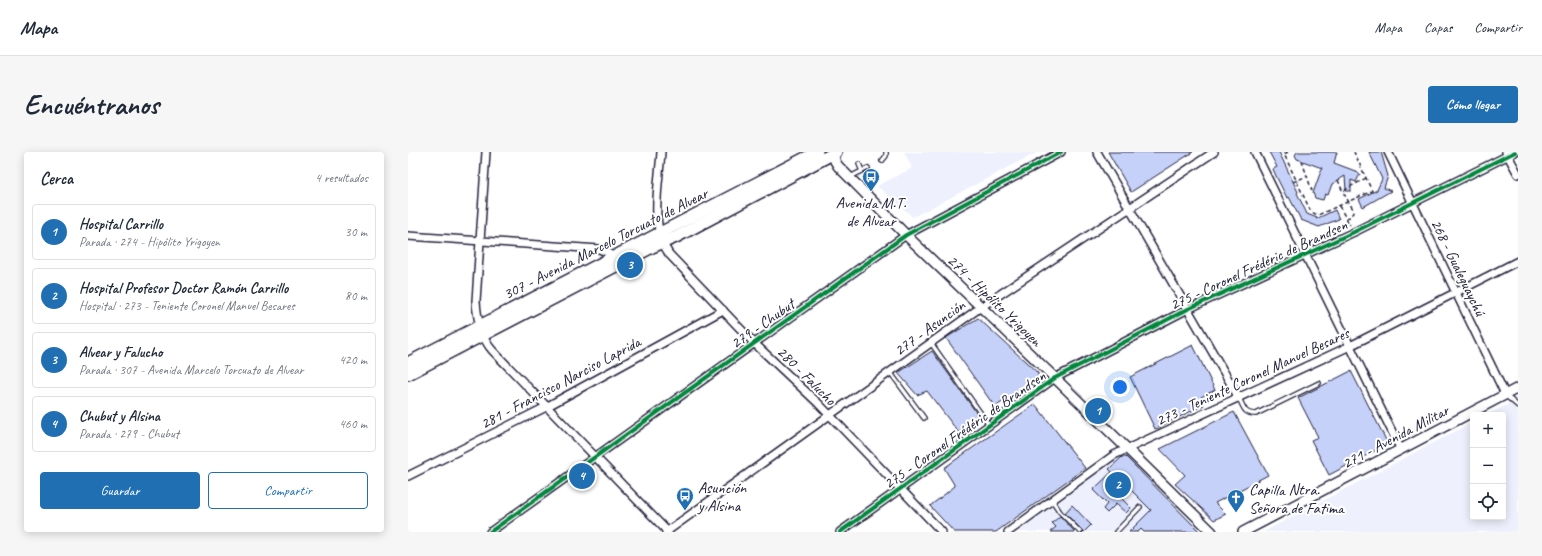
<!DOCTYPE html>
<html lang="es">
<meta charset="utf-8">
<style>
:root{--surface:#fff;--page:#f6f6f7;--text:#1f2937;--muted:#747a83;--line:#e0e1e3;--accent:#1f6fb2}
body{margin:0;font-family:Caveat,sans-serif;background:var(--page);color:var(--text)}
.controls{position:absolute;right:12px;bottom:12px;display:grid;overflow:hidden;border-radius:4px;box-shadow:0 2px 10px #0003}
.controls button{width:36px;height:36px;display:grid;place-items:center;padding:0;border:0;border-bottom:1px solid var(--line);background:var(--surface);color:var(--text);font:20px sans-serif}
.you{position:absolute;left:712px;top:235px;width:14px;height:14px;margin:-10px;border:3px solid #fff;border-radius:50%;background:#1a73e8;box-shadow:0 0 0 6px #1a73e833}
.badge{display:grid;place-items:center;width:26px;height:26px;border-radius:50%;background:var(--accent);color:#fff;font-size:13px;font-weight:700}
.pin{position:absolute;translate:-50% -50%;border:2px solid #fff;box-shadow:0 1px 4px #0006}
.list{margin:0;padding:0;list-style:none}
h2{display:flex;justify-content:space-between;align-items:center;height:52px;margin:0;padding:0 16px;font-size:17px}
h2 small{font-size:13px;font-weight:400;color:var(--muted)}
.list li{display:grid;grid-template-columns:26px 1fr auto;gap:12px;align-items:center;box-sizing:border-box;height:56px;margin:0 8px 8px;padding:0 8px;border:1px solid var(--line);border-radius:4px}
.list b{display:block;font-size:15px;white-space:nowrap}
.list p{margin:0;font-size:13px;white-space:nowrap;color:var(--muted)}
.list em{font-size:13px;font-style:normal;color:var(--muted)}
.actions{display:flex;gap:8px;padding:12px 16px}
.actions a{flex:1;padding:9px 0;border:1px solid var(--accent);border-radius:4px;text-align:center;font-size:14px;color:var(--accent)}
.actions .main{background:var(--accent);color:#fff}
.icon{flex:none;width:22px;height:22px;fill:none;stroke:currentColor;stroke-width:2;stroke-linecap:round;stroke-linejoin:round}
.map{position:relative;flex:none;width:1110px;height:380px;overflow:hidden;border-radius:4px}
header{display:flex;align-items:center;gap:24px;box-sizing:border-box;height:56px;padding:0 20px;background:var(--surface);border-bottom:1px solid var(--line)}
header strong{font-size:19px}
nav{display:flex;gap:22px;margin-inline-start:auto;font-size:14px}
.intro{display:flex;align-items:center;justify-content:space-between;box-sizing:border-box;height:96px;padding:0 24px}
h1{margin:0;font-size:28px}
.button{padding:10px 18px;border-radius:4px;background:var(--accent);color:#fff;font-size:14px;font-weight:700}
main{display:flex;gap:24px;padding:0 24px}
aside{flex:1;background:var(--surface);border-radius:4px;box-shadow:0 2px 10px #0003}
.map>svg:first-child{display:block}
.built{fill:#eef1fd}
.building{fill:#c5d1f9;stroke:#22223b}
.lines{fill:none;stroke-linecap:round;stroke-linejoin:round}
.service-casing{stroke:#22223b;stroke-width:6}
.minor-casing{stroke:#22223b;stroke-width:10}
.tertiary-casing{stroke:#22223b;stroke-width:12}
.primary-casing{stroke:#22223b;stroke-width:14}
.path{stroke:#22223b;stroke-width:1.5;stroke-dasharray:4 3;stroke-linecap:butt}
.service{stroke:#fff;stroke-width:3.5}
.minor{stroke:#fff;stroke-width:7}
.tertiary{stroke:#fff;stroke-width:9}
.primary{stroke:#fff;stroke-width:11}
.cycleway-casing{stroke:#fff;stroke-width:6}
.cycleway{stroke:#00873e;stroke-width:4}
.labels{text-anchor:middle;stroke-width:4;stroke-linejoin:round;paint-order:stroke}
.poi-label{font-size:16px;fill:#22223b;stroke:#fff;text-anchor:start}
.street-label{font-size:16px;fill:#22223b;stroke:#fff}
</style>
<header>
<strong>Mapa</strong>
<nav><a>Mapa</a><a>Capas</a><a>Compartir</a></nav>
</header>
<div class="intro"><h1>Encuéntranos</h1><a class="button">Cómo llegar</a></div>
<main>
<aside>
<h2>Cerca<small>4 resultados</small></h2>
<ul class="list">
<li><span class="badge">1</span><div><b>Hospital Carrillo</b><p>Parada · 274 - Hipólito Yrigoyen</p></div><em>30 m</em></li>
<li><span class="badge">2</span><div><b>Hospital Profesor Doctor Ramón Carrillo</b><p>Hospital · 273 - Teniente Coronel Manuel Besares</p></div><em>80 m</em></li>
<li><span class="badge">3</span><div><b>Alvear y Falucho</b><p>Parada · 307 - Avenida Marcelo Torcuato de Alvear</p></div><em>420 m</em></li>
<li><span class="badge">4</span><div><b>Chubut y Alsina</b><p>Parada · 279 - Chubut</p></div><em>460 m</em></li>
</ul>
<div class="actions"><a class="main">Guardar</a><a>Compartir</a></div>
</aside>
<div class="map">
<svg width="1110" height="380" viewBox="0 0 1110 380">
<rect width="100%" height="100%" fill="#fff"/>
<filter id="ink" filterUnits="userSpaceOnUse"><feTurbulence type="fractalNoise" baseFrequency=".025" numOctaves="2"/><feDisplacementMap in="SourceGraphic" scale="8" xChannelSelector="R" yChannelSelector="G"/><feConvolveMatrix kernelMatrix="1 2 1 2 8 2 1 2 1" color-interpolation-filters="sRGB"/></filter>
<g filter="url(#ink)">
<g class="built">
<polygon points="496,0 630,0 505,65 469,34 504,16"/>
<polygon points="1110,247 1110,380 855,380 1065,270 1065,365 1095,365 1095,263 1079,263"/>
<polygon points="714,303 719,304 794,380 610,380"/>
</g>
<g class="building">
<polygon points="700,0 785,0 723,40"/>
<polygon points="861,0 871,0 890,40 889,41 899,62 909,66 908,67 927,58 931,67 911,75 893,68 881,45 879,46 868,24 865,17 869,15"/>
<polygon points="889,0 929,0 926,11 950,20 952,22 948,30 943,28 943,39 938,39 937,24 924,32 920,43 917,42 915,48 907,46 905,41 914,16 889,7 887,3"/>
<polygon points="961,0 973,0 980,24 976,36 983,39 955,55 951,47 969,38 974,27"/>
<polygon points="570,166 630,221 630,226 587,255 538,186"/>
<polygon points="785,193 807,238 793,245 796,253 747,277 722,225"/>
<polygon points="524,199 573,267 551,281 519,239 509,243 490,221"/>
<polygon points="943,219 980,292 921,323 903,288 910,285 890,246"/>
<polygon points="627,252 677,316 588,380 546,380 522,354 547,334 536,316"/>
<polygon points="826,260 860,323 807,351 818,362 806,368 767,332 777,323 752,297"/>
<polygon points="714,305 718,305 792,380 736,380 733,377 730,380 721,380 743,358 717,332 708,341 723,356 718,361 708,352 699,361 695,357 699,352 685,338 704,320 701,317"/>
<polygon points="664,353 683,373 676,380 657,361"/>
<polygon points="652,364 667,380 642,380 648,375 644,371"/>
</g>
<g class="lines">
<defs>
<g id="service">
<polyline points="474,9 478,4 478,0"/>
<polyline points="451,12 454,19"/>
<polyline points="442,25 460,16"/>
<polyline points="523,191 581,273"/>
<polyline points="482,220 516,266"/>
<polyline points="1097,243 1110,254"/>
<path d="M831 246C836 256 836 262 848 262L911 231"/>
<polyline points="644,348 652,360 672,380"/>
<polyline points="708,380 732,355"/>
</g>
<g id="minor">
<path d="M78 0 68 149C69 166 72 184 84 198L260 380"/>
<path d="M253 0C251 32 241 74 261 102L346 191 410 251 534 380"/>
<polyline points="689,0 831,246"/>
<polyline points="847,0 993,298"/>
<polyline points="980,0 1097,242"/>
<polyline points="1098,0 1110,22"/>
<polyline points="0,84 191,97 199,100 206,107"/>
<polyline points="0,324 138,255 315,158"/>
<polyline points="82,380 498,83 653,0"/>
<polyline points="258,380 573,155 806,0"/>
<polyline points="432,380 647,226 780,157 946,80 1107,0"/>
<polyline points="600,380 706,303 942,194 1110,109"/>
</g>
<g id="tertiary">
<polyline points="426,0 427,9 430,14 498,83 647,226 804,380"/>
<polyline points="835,380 1110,236"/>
</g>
<g id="primary">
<polyline points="0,211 409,0"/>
<polyline points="0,222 244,95 268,85 428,0"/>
</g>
</defs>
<use href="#service" class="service-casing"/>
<use href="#minor" class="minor-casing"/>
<use href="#tertiary" class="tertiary-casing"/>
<use href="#primary" class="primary-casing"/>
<g class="path">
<polyline points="880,0 876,2 903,60 910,63 964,39 946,0"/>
<polyline points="894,9 904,39"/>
<polyline points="930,28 935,40"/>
<polyline points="885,30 899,24"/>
<polyline points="931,54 942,73"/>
<polyline points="938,66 942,65 946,59 935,40 940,36 958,26"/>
</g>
<use href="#service" class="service"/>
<use href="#minor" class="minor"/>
<use href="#tertiary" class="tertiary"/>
<use href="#primary" class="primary"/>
<defs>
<g id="cycleway">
<polyline points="82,380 498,83 653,0"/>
<polyline points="432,380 647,226 780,157 946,80 1107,0"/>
</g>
</defs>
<use href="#cycleway" class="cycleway-casing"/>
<use href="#cycleway" class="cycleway"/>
</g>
</g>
<defs>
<symbol id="bus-pin" viewBox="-11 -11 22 30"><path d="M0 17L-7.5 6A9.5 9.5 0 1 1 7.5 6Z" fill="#1f6fb2" stroke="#fff"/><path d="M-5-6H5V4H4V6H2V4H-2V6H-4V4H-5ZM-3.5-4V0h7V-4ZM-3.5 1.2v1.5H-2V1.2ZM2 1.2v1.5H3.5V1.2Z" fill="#fff"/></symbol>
<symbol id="church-pin" viewBox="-11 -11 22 30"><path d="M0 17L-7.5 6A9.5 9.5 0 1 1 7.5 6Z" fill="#1f6fb2" stroke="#fff"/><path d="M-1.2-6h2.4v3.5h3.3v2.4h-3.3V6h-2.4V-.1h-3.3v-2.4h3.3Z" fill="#fff"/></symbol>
</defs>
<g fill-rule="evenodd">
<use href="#bus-pin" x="453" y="15" width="20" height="27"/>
<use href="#bus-pin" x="267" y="334" width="20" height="27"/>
<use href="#church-pin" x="818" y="336" width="20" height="27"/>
</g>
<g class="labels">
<g class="poi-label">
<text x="463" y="56" text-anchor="middle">Avenida M.T.<tspan x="463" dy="18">de Alvear</tspan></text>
<text x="290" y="341">Asunción<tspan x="290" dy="18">y Alsina</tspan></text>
<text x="841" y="343">Capilla Ntra.<tspan x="841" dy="18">Señora de Fatima</tspan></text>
</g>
<g class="street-label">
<text transform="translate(197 91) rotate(-27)" y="6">307 - Avenida Marcelo Torcuato de Alvear</text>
<text transform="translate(850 112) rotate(-25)" y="6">275 - Coronel Frédéric de Brandsen</text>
<text transform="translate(1051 115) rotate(64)" y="6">268 - Gualeguaychú</text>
<text transform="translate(587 148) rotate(44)" y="6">274 - Hipólito Yrigoyen</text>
<text transform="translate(354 171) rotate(-35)" y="6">279 - Chubut</text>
<text transform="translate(521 175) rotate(-36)" y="6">277 - Asunción</text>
<text transform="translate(399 223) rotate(45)" y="6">280 - Falucho</text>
<text transform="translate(844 224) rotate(-25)" y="6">273 - Teniente Coronel Manuel Besares</text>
<text transform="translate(152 230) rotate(-28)" y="6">281 - Francisco Narciso Laprida</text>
<text transform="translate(556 277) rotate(-35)" y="6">275 - Coronel Frédéric de Brandsen</text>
<text transform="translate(987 284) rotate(-28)" y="6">271 - Avenida Militar</text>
</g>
</g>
</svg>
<div class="controls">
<button>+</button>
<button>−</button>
<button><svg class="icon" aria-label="locate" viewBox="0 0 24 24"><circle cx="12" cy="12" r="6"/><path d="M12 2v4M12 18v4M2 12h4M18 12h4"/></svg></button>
</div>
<div class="you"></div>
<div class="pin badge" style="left:690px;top:259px">1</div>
<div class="pin badge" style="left:710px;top:333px">2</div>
<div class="pin badge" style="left:222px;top:113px">3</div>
<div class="pin badge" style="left:174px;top:324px">4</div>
</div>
</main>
